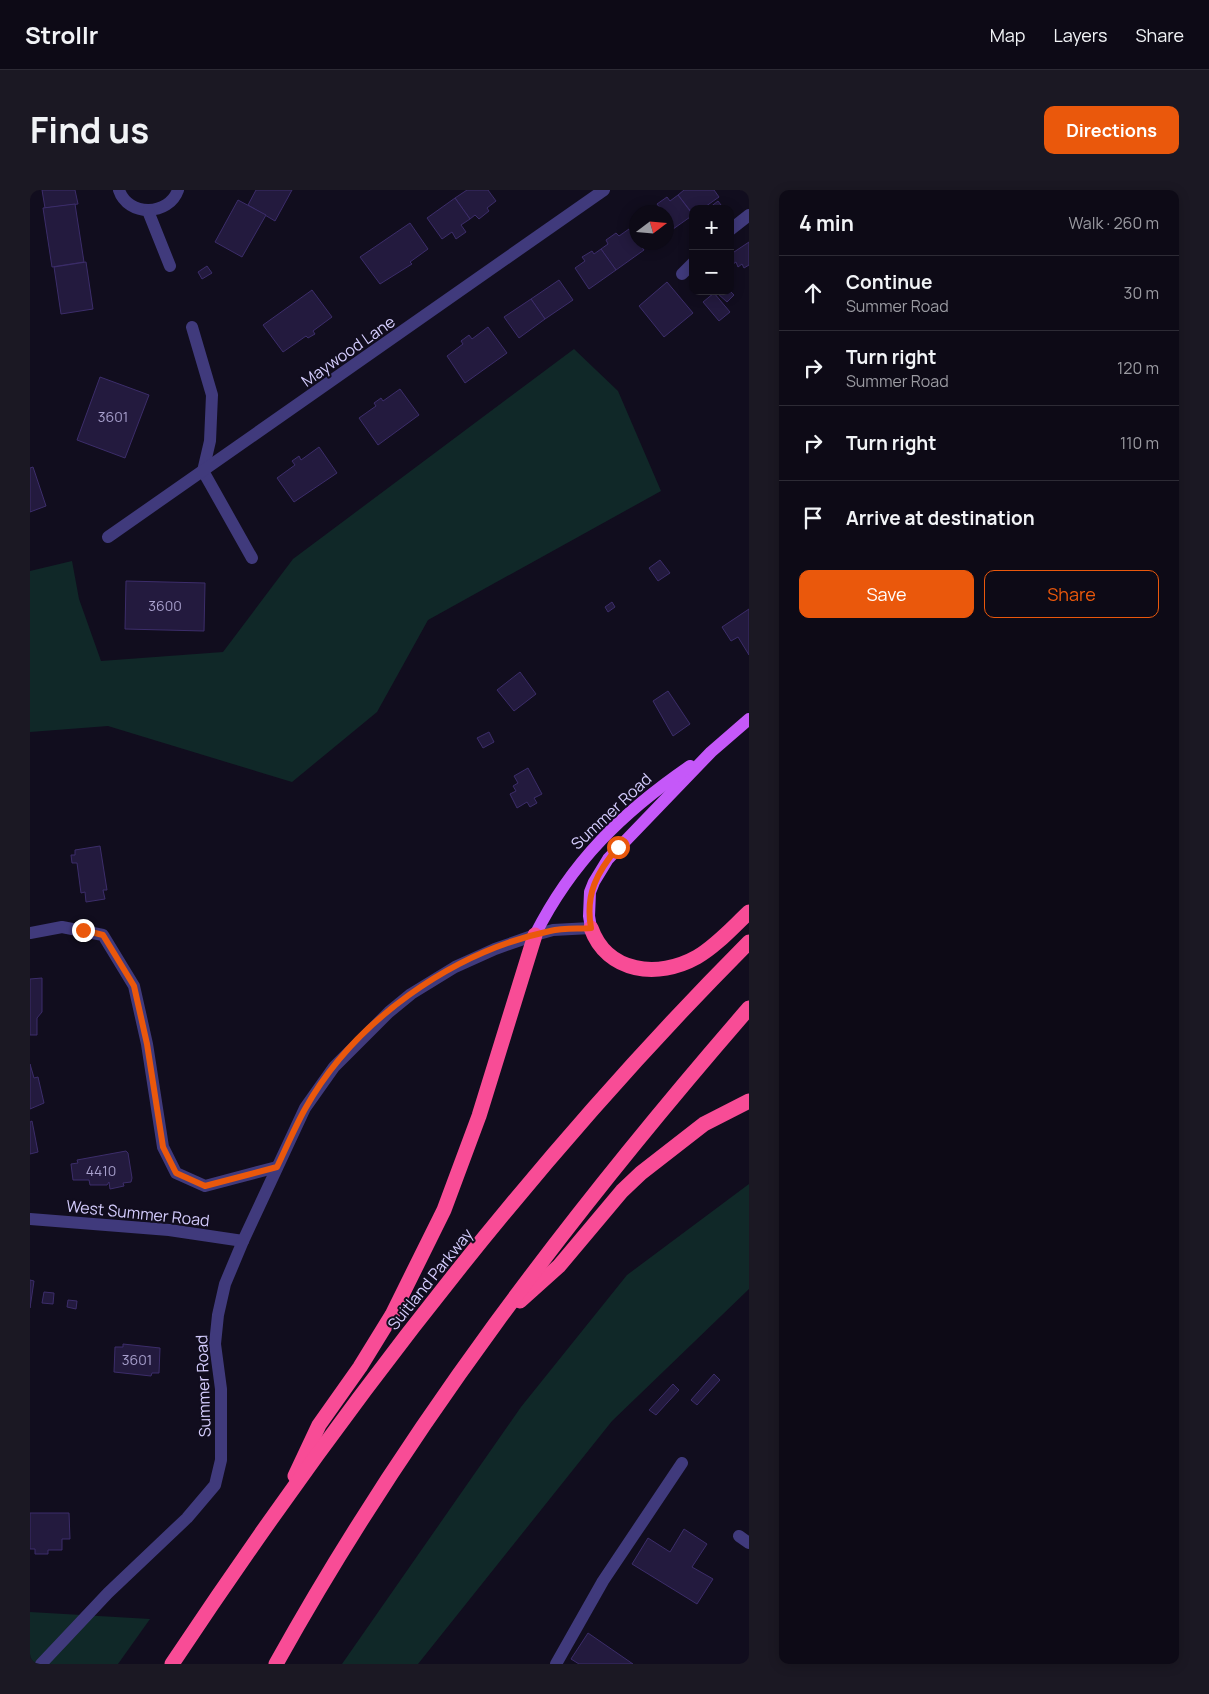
<!DOCTYPE html>
<meta charset="utf-8">
<style>
:root{--surface:#0d0a16;--page:#1b1823;--text:#f1f3f6;--muted:#9a9aa1;--line:#2d2b35;--accent:#ea580c}
body{margin:0;font-family:Manrope,sans-serif;background:var(--page);color:var(--text)}
.controls{position:absolute;right:15px;top:15px;display:grid;overflow:hidden;border-radius:10px;box-shadow:0 2px 12px #0003}
.controls button{width:45px;height:45px;display:grid;place-items:center;padding:0;border:0;border-bottom:1px solid var(--line);background:var(--surface);color:var(--text);font:25px sans-serif}
.compass{position:absolute;left:599px;top:15px;width:45px;height:45px;border-radius:50%;background:var(--surface);box-shadow:0 2px 12px #0003;rotate:74deg}
.stop{position:absolute;width:15px;height:15px;margin:-11px;border:4px solid #ea580c;border-radius:50%;background:#fff}
.stop.end{background:#ea580c;border-color:#fff;box-shadow:0 1px 5px #0008}
.list{margin:0;padding:0;list-style:none}
h2{display:flex;justify-content:space-between;align-items:center;height:65px;margin:0;padding:0 20px;font-size:21px}
h2 small{font-size:16px;font-weight:400;color:var(--muted)}
.list li{display:grid;grid-template-columns:32px 1fr auto;gap:15px;align-items:center;box-sizing:border-box;height:75px;padding:0 20px;border-top:1px solid var(--line)}
.list b{display:block;font-size:19px;white-space:nowrap}
.list p{margin:0;font-size:16px;white-space:nowrap;color:var(--muted)}
.list em{font-size:16px;font-style:normal;color:var(--muted)}
.actions{display:flex;gap:10px;padding:15px 20px}
.actions a{flex:1;padding:11px 0;border:1px solid var(--accent);border-radius:10px;text-align:center;font-size:18px;color:var(--accent)}
.actions .main{background:var(--accent);color:#fff}
.icon{flex:none;width:28px;height:28px;fill:none;stroke:currentColor;stroke-width:2;stroke-linecap:round;stroke-linejoin:round}
.map{position:relative;flex:none;width:719px;height:1474px;overflow:hidden;border-radius:10px}
header{display:flex;align-items:center;gap:30px;box-sizing:border-box;height:70px;padding:0 25px;background:var(--surface);border-bottom:1px solid var(--line)}
header strong{font-size:24px}
nav{display:flex;gap:28px;margin-inline-start:auto;font-size:18px}
.intro{display:flex;align-items:center;justify-content:space-between;box-sizing:border-box;height:120px;padding:0 30px}
h1{margin:0;font-size:35px}
.button{padding:12px 22px;border-radius:10px;background:var(--accent);color:#fff;font-size:18px;font-weight:700}
main{display:flex;gap:30px;padding:0 30px}
aside{flex:1;background:var(--surface);border-radius:10px;box-shadow:0 2px 12px #0003}
.map>svg:first-child{display:block}
.green{fill:#102828}
.building{fill:#231a3e;stroke:#3c2d6a}
.lines{fill:none;stroke-linecap:round;stroke-linejoin:round}
.minor{stroke:#403a7c;stroke-width:12}
.major{stroke:#c558f9;stroke-width:12}
.highway{stroke:#f84c96;stroke-width:15}
.route{stroke:#ea580c;stroke-width:6}
.labels{text-anchor:middle;stroke-width:4;stroke-linejoin:round;paint-order:stroke}
.number-label{font-size:14px;fill:#a8a0cd}
.street-label{font-size:16px;fill:#d4ccfd;stroke:#110d1e}
</style>
<header>
<strong>Strollr</strong>
<nav><a>Map</a><a>Layers</a><a>Share</a></nav>
</header>
<div class="intro"><h1>Find us</h1><a class="button">Directions</a></div>
<main>
<div class="map">
<svg width="719" height="1474" viewBox="0 0 719 1474">
<rect width="100%" height="100%" fill="#110d1e"/>
<g class="green">
<polygon points="544,159 588,201 631,301 398,430 347,522 262,592 78,536 0,542 0,381 42,371 49,409 71,471 193,462 263,369"/>
<polygon points="719,994 719,1099 582,1231 388,1474 312,1474 491,1217 597,1085"/>
<polygon points="0,1422 120,1429 88,1474 0,1474"/>
</g>
<g class="building">
<polygon points="12,0 45,0 48,14 15,18"/>
<polygon points="226,0 262,0 245,31 218,15"/>
<polygon points="437,0 458,0 466,11 457,18 459,21 449,29 445,25 440,29 425,8"/>
<polygon points="684,0 689,7 672,19 663,19 663,24 648,5 654,0"/>
<polygon points="648,5 663,25 636,44 636,22 624,22 630,18 627,14 637,7 640,11"/>
<polygon points="425,8 440,29 431,35 436,42 426,49 422,42 412,49 397,28"/>
<polygon points="208,10 236,25 212,67 185,52"/>
<polygon points="688,11 694,19 679,19 679,18"/>
<polygon points="45,14 54,72 22,77 13,18"/>
<polygon points="380,33 398,59 380,72 382,74 350,94 330,67"/>
<polygon points="599,39 614,60 586,80 571,59 578,54 576,50 586,43 589,46"/>
<polygon points="719,52 719,75 714,78 712,74 708,77 706,72 703,74 701,64"/>
<polygon points="571,59 586,80 559,99 545,78 555,71 552,67 562,61 564,64"/>
<polygon points="56,72 63,119 31,124 24,77"/>
<polygon points="177,76 182,83 172,89 168,82"/>
<polygon points="529,90 543,110 515,129 501,109"/>
<polygon points="637,92 663,123 634,147 609,116"/>
<polygon points="282,100 302,127 283,141 285,144 278,148 276,146 253,162 233,135"/>
<polygon points="689,101 700,101 704,105 697,112 687,103"/>
<polygon points="684,103 700,122 689,131 673,112"/>
<polygon points="501,109 515,129 489,148 474,127"/>
<polygon points="458,137 477,163 435,193 417,166 433,154 431,151 439,145 442,149"/>
<polygon points="70,187 119,205 95,268 47,250"/>
<polygon points="370,199 389,225 348,255 329,228 346,216 344,213 351,208 353,211"/>
<polygon points="289,257 307,283 264,312 247,288 265,275 262,271 269,266 271,270"/>
<polygon points="3,277 16,316 0,322 0,278"/>
<polygon points="630,370 640,383 628,391 619,378"/>
<polygon points="96,391 175,393 174,441 95,439"/>
<polygon points="582,412 585,417 578,422 575,417"/>
<polygon points="719,419 719,465 708,447 701,451 692,437"/>
<polygon points="490,482 506,504 484,521 467,500"/>
<polygon points="638,501 660,534 643,546 623,511"/>
<polygon points="459,542 464,552 453,558 447,548"/>
<polygon points="498,578 512,604 504,608 507,613 500,617 497,612 487,618 480,604 486,601 483,596 488,593 484,586"/>
<polygon points="70,656 77,700 73,700 75,709 56,712 55,702 51,703 47,673 42,673 41,665 45,665 45,660"/>
<polygon points="12,788 12,822 7,828 7,845 0,845 0,789"/>
<polygon points="0,874 4,888 8,887 14,913 0,919"/>
<polygon points="2,931 8,962 0,964 0,932"/>
<polygon points="96,961 98,963 102,988 101,992 93,993 94,996 80,999 79,992 77,995 60,995 59,990 43,990 41,974 48,973 47,970"/>
<polygon points="0,1090 4,1091 0,1118"/>
<polygon points="14,1102 24,1103 23,1114 12,1113"/>
<polygon points="38,1110 47,1111 46,1119 37,1117"/>
<polygon points="93,1154 130,1158 129,1183 122,1183 121,1186 84,1182 85,1157 93,1157"/>
<polygon points="684,1184 690,1190 667,1215 661,1210"/>
<polygon points="643,1194 649,1200 626,1225 619,1220"/>
<polygon points="0,1323 39,1323 40,1349 32,1349 32,1360 18,1360 18,1364 5,1364 5,1359 0,1359"/>
<polygon points="654,1339 677,1354 662,1377 683,1389 667,1414 602,1374 618,1348 640,1362"/>
<polygon points="558,1443 603,1474 549,1474 541,1469"/>
</g>
<g class="lines">
<g class="minor">
<path d="M89 0C98 27 139 26 148 0"/>
<polyline points="118,21 140,76"/>
<polyline points="700,40 719,25"/>
<polyline points="652,84 663,73"/>
<polyline points="162,137 182,205 180,251 173,281 222,368"/>
<polyline points="78,347 574,0"/>
<polyline points="0,743 32,737 73,745 104,796 117,854 133,957 146,983 175,996 247,977"/>
<polyline points="0,1029 139,1040 213,1051"/>
<polyline points="709,1346 719,1353"/>
<polyline points="11,1474 78,1403 157,1328 185,1295 191,1270 191,1199 185,1154 188,1125 195,1094 213,1051 275,918 304,877 359,822 381,804 425,777 465,759 505,745 523,740 561,738"/>
<polyline points="526,1474 573,1391 652,1273"/>
</g>
<g class="major">
<polyline points="561,738 559,726 560,702 564,692 578,669 681,562 719,529"/>
<path d="M505 745C542 671 593 622 660 576"/>
</g>
<g class="highway">
<path d="M561 738C577 783 628 789 667 767 686 756 702 738 719 722"/>
<polyline points="490,1111 529,1076 592,1001 611,983 674,934 719,911"/>
<polyline points="265,1286 289,1235 330,1177 362,1125 414,1020 449,926 505,745"/>
<path d="M142 1474C312 1218 502 970 719 752"/>
<path d="M246 1474C377 1238 542 1022 719 818"/>
</g>
</g>
<g class="lines">
<path class="route" d="M53 740 73 745 104 796 117 854 133 957 146 983 175 996 247 977C256 958 265 937 275 919 324 831 422 762 520 741 533 738 548 739 561 738 555 704 567 682 588 657"/>
</g>
<g class="labels">
<g class="number-label">
<text x="83" y="232">3601</text>
<text x="135" y="421">3600</text>
<text x="71" y="986">4410</text>
<text x="107" y="1175">3601</text>
</g>
<g class="street-label">
<text transform="translate(318 161) rotate(-35)" y="6">Maywood Lane</text>
<text transform="translate(581 621) rotate(-43)" y="6">Summer Road</text>
<text transform="translate(108 1023) rotate(6)" y="6">West Summer Road</text>
<text transform="translate(400 1089) rotate(-51)" y="6">Suitland Parkway</text>
<text transform="translate(173 1196) rotate(-92)" y="6">Summer Road</text>
</g>
</g>
</svg>
<div class="controls">
<button>+</button>
<button>−</button>
</div>
<svg class="compass" viewBox="-18 -18 36 36"><path d="M0-13l5 13h-10z" fill="#e53935"/><path d="M0 13l5-13h-10z" fill="#9a9aa1"/></svg>
<div class="stop" style="left:588px;top:657px"></div>
<div class="stop end" style="left:53px;top:740px"></div>
</div>
<aside>
<h2>4 min<small>Walk · 260 m</small></h2>
<ul class="list">
<li><svg class="icon" aria-label="ahead" viewBox="0 0 24 24"><path d="M12 20V5M6 11l6-6 6 6"/></svg><div><b>Continue</b><p>Summer Road</p></div><em>30 m</em></li>
<li><svg class="icon" aria-label="right" viewBox="0 0 24 24"><path d="M7 20v-9h11M14 6l5 5-5 5"/></svg><div><b>Turn right</b><p>Summer Road</p></div><em>120 m</em></li>
<li><svg class="icon" aria-label="right" viewBox="0 0 24 24"><path d="M7 20v-9h11M14 6l5 5-5 5"/></svg><div><b>Turn right</b></div><em>110 m</em></li>
<li><svg class="icon" aria-label="arrive" viewBox="0 0 24 24"><path d="M6 21V4h12l-3 4 3 4H6"/></svg><div><b>Arrive at destination</b></div></li>
</ul>
<div class="actions"><a class="main">Save</a><a>Share</a></div>
</aside>
</main>
